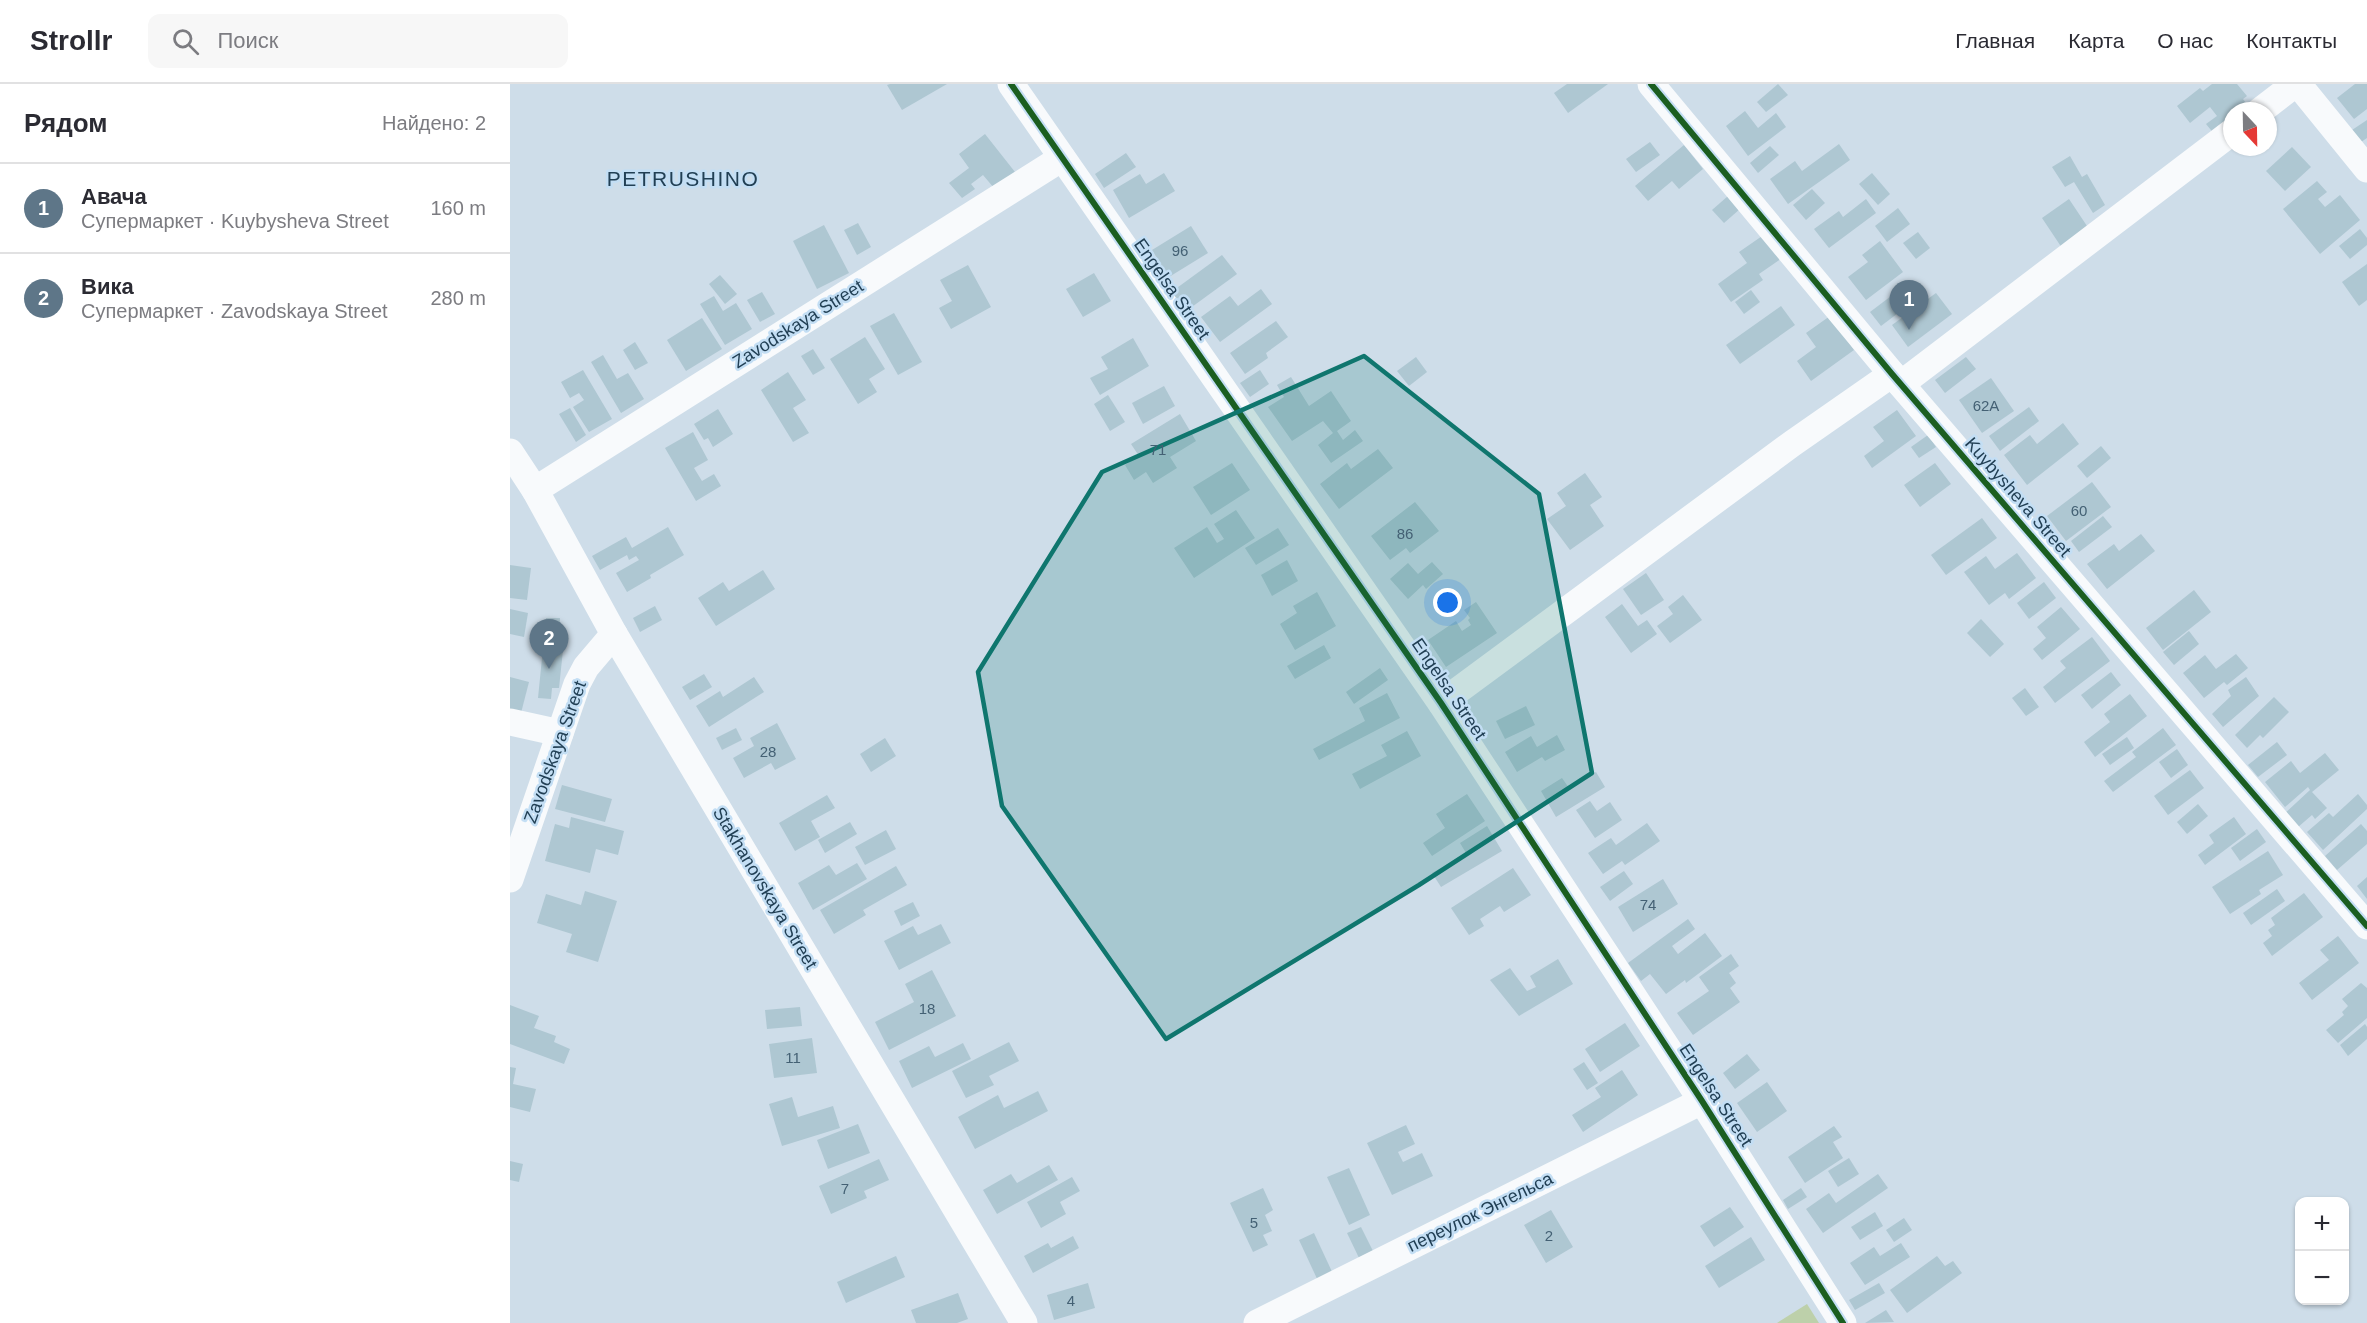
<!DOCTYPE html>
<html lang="ru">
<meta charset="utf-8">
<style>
:root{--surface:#fff;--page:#f7f7f7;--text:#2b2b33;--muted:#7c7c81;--line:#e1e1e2;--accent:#5e7688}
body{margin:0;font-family:Arial,sans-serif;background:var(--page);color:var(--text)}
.controls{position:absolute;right:18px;bottom:18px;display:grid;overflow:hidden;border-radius:12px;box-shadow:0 2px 4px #0004}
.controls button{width:54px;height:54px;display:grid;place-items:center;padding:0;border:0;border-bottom:2px solid var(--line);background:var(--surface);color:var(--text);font:30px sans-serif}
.compass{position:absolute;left:1713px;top:18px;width:54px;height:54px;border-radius:50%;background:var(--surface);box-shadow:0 2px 4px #0004;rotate:158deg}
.you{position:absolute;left:938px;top:519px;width:21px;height:21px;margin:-15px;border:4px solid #fff;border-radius:50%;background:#1a73e8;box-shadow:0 0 0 9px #1a73e833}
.badge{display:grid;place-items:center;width:39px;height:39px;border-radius:50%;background:var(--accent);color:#fff;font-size:20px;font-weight:700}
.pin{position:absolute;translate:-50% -50px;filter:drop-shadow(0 2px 3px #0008)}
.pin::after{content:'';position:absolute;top:32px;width:21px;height:18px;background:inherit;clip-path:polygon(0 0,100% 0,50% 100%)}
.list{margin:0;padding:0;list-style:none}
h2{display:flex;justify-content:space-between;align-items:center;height:78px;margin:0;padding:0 24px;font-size:26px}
h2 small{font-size:20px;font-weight:400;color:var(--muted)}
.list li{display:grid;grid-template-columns:39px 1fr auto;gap:18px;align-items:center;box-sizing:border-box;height:90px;padding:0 24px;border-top:2px solid var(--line)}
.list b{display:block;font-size:22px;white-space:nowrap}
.list p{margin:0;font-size:20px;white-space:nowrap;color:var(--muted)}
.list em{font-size:20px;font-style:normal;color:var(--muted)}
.icon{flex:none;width:33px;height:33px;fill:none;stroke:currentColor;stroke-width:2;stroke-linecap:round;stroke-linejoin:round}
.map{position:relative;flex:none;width:1857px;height:1239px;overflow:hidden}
header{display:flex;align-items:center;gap:36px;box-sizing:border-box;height:84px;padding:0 30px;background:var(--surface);border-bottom:2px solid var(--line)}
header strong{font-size:28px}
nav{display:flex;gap:33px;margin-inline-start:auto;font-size:21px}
.search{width:420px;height:54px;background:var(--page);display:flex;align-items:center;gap:15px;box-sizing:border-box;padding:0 21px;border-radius:12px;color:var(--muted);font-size:22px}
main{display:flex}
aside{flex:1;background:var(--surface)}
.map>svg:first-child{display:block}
.green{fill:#bdd0aa}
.building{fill:#aec7d2}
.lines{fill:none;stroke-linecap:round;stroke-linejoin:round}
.minor{stroke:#f8fafc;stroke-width:27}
.cycleway-casing{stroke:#c3def4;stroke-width:10}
.cycleway{stroke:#1b5e20;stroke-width:6}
.marked{fill:#0f766e;fill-opacity:0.2;stroke:#0f766e;stroke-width:4.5;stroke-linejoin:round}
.labels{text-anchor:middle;stroke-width:5;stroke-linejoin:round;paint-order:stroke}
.number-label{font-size:15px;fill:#446174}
.street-label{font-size:18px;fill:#213f54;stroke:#c3def4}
.quarter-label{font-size:21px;letter-spacing:1.5px;fill:#213f54;stroke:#c3def4}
</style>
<header>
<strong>Strollr</strong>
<div class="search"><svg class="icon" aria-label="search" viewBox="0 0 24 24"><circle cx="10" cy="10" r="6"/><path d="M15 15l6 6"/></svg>Поиск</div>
<nav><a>Главная</a><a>Карта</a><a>О нас</a><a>Контакты</a></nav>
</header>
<main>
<aside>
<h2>Рядом<small>Найдено: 2</small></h2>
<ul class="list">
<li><span class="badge">1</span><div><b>Авача</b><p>Супермаркет · Kuybysheva Street</p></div><em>160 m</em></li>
<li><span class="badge">2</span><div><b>Вика</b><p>Супермаркет · Zavodskaya Street</p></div><em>280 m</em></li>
</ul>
</aside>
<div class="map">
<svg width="1857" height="1239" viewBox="0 0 1857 1239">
<rect width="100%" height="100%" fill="#cedde9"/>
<polygon class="green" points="1297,1220 1309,1239 1267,1239"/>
<g class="building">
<polygon points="380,0 437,0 392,26 377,1"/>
<polygon points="1057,0 1098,0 1058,29 1044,9"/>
<polygon points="1268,0 1278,11 1256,28 1247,18"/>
<polygon points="1702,0 1727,0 1737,12 1733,15 1740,24 1736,27 1722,27 1722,38 1705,51 1696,40 1707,32 1700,23 1680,39 1667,22 1690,4 1693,7"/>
<polygon points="1845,0 1857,0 1857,25 1844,35 1827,14"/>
<polygon points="1235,27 1248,44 1266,29 1276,43 1238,72 1216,42"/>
<polygon points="1857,36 1857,54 1851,58 1842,46"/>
<polygon points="475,50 505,88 484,104 473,91 461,100 465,105 452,114 439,99 459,84 449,70"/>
<polygon points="1140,58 1150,71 1126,88 1116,75"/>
<polygon points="1329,60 1340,76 1278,120 1260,95 1285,77 1292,87"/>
<polygon points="1174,61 1193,85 1169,105 1162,97 1138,117 1125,102"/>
<polygon points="1260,62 1269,71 1248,89 1240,79"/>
<polygon points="1782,63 1801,83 1775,107 1756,87"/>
<polygon points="616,69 626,83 594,104 585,90"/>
<polygon points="1560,72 1572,93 1577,90 1595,121 1583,129 1564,98 1555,103 1542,83"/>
<polygon points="654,89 665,107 619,134 603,106 630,90 636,100"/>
<polygon points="1362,89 1380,110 1368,121 1349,100"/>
<polygon points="1807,97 1817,108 1808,115 1815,123 1830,111 1850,136 1810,170 1773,125"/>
<polygon points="1302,105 1315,119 1296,136 1283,121"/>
<polygon points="1218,112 1230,125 1214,139 1202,126"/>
<polygon points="1356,115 1366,129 1319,164 1304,145 1329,127 1333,133"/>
<polygon points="1559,115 1579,145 1552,164 1532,134"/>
<polygon points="1388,124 1400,140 1377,158 1365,142"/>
<polygon points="348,139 361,163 347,171 334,146"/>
<polygon points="314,141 339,189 307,205 283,157"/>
<polygon points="681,142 698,169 659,193 642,166"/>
<polygon points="1850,145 1857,154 1857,161 1840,175 1829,162"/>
<polygon points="1408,148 1420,164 1406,175 1393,159"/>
<polygon points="1255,150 1272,174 1249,190 1253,196 1221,218 1208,200 1237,179 1229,168"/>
<polygon points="1370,157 1393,188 1356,216 1338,193 1358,178 1352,171"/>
<polygon points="712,171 727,190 675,228 660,209"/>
<polygon points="1857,180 1857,216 1849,222 1832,198"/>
<polygon points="458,181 481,223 441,245 429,224 442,217 430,196"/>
<polygon points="584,189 601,217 573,233 556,205"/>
<polygon points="210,191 227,210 215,220 199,200"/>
<polygon points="1397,200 1408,214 1371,242 1360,228"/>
<polygon points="751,205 762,220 710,258 691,233 720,212 728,222"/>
<polygon points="1241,206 1250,218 1234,230 1225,218"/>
<polygon points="252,208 265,230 250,238 237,216"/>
<polygon points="1426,209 1442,230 1398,263 1382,241"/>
<polygon points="204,212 213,227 226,219 242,245 215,261 190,220"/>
<polygon points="1271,222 1285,241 1230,280 1216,261"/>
<polygon points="384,229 412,278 388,291 360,242"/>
<polygon points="1320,232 1344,266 1301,297 1287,277 1306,263 1296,249"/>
<polygon points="192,234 212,265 176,287 157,256"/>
<polygon points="766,237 778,253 756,269 758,274 735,290 720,269"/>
<polygon points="355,253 375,285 359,295 367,308 348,320 320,275"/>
<polygon points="623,254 639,282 590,311 580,294 598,285 591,273"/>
<polygon points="125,258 138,279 125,286 113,266"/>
<polygon points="303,265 315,284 303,291 291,272"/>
<polygon points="93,271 107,295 118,289 134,315 111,329 81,278"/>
<polygon points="906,273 917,288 899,302 887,287"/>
<polygon points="1456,273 1466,285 1435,309 1425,296"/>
<polygon points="73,286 102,335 79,348 63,323 74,316 69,309 60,314 51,298"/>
<polygon points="750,286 759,300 740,313 730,299"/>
<polygon points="278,288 296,316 283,324 299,349 283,358 251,306"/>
<polygon points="781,293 799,322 821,307 841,337 827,347 833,356 845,346 853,357 821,379 808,361 823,349 813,337 782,357 758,323 774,313 767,301"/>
<polygon points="1481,294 1504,327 1472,349 1449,316"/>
<polygon points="654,302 665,322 633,340 622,319"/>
<polygon points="598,311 615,338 600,347 584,320"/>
<polygon points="1519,323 1529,337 1490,367 1479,352"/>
<polygon points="60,324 76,351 66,358 49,330"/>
<polygon points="208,325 223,350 203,363 198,354 194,356 184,340"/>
<polygon points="1387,326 1406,352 1362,384 1354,372 1374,357 1363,343"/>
<polygon points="670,330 686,357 660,373 667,384 643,399 636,388 624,396 615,381 629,372 621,360"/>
<polygon points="1553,339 1569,360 1517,401 1494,371 1520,351 1527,360"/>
<polygon points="183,348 198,376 184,384 192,397 204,390 211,402 186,417 155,364"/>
<polygon points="1418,351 1426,363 1409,374 1401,363"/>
<polygon points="1591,362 1601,374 1577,394 1567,382"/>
<polygon points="868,365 883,384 829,425 810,400 837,379 841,385"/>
<polygon points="722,379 740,406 701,431 683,403"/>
<polygon points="1425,379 1441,400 1410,423 1394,401"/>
<polygon points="1075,389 1092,413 1080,421 1094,442 1060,466 1037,435 1056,422 1047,409"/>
<polygon points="1582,398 1601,423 1556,457 1537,432"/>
<polygon points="905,418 929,447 900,469 896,464 880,476 861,452"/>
<polygon points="726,426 745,454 684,494 664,464 697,443 707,459 714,455 704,440"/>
<polygon points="1593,432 1602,443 1569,468 1561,457"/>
<polygon points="1472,434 1487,454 1436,491 1421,471"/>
<polygon points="158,443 174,471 140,491 141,494 117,508 106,489 129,476 126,472 119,476 117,471 90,486 82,472 116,453 122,464"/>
<polygon points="768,444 779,461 746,481 735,464"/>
<polygon points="1631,450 1645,467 1597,505 1577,480 1604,460 1609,467"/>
<polygon points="1507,469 1526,494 1499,515 1495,509 1479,521 1454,488 1476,472 1485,485"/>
<polygon points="777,476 788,497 762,512 751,491"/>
<polygon points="922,478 933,490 916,505 913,501 898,515 880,495 898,479 908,490"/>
<polygon points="0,481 21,484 17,516 0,514"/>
<polygon points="253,486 265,505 206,542 188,514 213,498 219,507"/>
<polygon points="1136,489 1154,516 1131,531 1113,505"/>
<polygon points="1534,498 1546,514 1519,535 1507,519"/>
<polygon points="1684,506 1701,528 1653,566 1636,544"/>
<polygon points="807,508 826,542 785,566 770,540 787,529 783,522"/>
<polygon points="1173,511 1192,536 1160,559 1147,542 1163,530 1158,523"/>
<polygon points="966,518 987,549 936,583 918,556 946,537 952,547 961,541 958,536 960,534 954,526"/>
<polygon points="1112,520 1128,542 1137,536 1147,550 1121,569 1095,533"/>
<polygon points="145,522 152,536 130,548 123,534"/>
<polygon points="1551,523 1570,545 1532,576 1523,565 1536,554 1527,543"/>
<polygon points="0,525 18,529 14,553 0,550"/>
<polygon points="36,534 50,534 50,561 35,560"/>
<polygon points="1471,535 1494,560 1480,573 1457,549"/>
<polygon points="1679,547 1689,560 1664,581 1653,568"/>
<polygon points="1582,553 1600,577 1545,619 1533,603 1556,584 1550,577"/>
<polygon points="814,561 821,574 785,595 777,582"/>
<polygon points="33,564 53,566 49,604 42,604 41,615 28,614"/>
<polygon points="1726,570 1738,584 1717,601 1714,598 1694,614 1673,589 1695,571 1706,585"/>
<polygon points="870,584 878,596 844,620 836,608"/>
<polygon points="1601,588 1611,601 1582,625 1571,611"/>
<polygon points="194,590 202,603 180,616 172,603"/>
<polygon points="0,593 19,598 11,629 0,626"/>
<polygon points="244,593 254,608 199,643 186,622 210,607 213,613"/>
<polygon points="1736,593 1749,612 1713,643 1702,630 1721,612 1718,606"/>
<polygon points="1515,604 1529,623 1516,632 1502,614"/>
<polygon points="877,609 890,634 809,676 803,665 855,637 849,624"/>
<polygon points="1620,610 1637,632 1585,673 1574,658 1600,638 1594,630"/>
<polygon points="1764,613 1779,628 1753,654 1750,651 1737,664 1725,651"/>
<polygon points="1016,622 1025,641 995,655 986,637"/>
<polygon points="267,639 286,675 265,686 261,679 234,694 223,674 244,662 240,654"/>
<polygon points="226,644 232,656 212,666 206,654"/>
<polygon points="1653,644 1666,661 1603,708 1594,697 1626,673 1622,668"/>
<polygon points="897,647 911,672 850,705 842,690 877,672 871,661"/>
<polygon points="1047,651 1055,666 1035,677 1032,673 1007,688 995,668 1021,652 1027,663"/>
<polygon points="1617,653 1624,664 1600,681 1592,670"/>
<polygon points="375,654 386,672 361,688 350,670"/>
<polygon points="1767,658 1777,671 1748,693 1738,681"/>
<polygon points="1667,665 1678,681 1661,694 1649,678"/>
<polygon points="1815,669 1829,686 1802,708 1817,724 1805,735 1802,731 1787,744 1774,730 1800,706 1798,703 1775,723 1755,698 1781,677 1790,689"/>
<polygon points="1680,686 1694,704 1658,731 1644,712"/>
<polygon points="1086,688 1095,703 1046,733 1031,707 1052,694 1059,704"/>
<polygon points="52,701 102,715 95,738 45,725"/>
<polygon points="957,710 975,737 922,772 913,759 935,744 926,730"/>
<polygon points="1848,710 1857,721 1857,725 1813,766 1797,748 1819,729 1823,733"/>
<polygon points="317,711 325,724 301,737 310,753 285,767 269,739"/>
<polygon points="1080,717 1087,727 1100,718 1112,736 1085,754 1066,726"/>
<polygon points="1688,720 1698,732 1677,750 1667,738"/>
<polygon points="61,733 114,747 108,771 86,765 80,789 35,777 45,740 59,744"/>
<polygon points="1724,733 1736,750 1695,781 1688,771 1704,759 1699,751"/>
<polygon points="340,738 347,750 315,769 308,756"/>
<polygon points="1137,739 1150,757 1115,781 1112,777 1093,790 1078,769 1101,754 1106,761"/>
<polygon points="1851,740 1857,747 1857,760 1827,786 1815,772"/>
<polygon points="977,742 992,767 931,803 922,789 956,769 950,759"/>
<polygon points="1747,745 1756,758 1730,777 1721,764"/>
<polygon points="376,746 386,765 355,781 345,763"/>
<polygon points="1758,767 1773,791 1749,806 1751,810 1720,830 1702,803"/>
<polygon points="347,779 357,795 303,826 288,799 319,781 326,791"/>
<polygon points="386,782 397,801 353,826 356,831 324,850 310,826"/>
<polygon points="1003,784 1021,811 994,828 990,822 970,835 974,842 959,851 941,824"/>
<polygon points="1114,787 1123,800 1100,817 1090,803"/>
<polygon points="1857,793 1857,815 1847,802"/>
<polygon points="1153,795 1168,820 1123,848 1108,823"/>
<polygon points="1767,805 1775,817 1741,841 1733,829"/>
<polygon points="75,807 107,817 88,878 56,868 62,850 27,839 36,810 71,821"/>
<polygon points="1794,809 1813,833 1762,872 1753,859 1762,852 1758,846 1765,841 1761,834"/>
<polygon points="403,818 410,832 391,842 384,827"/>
<polygon points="1178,835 1185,845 1162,862 1168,870 1195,849 1212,872 1176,899 1175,896 1156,910 1140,890 1131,897 1118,879"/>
<polygon points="431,840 441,859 389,886 374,857 403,842 408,851"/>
<polygon points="1828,852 1849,879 1802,916 1789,899 1819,876 1810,866"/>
<polygon points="1221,870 1229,882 1219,889 1226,899 1220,904 1230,918 1183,951 1167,929 1199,907 1189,893"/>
<polygon points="1048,875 1063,900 1009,932 980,896 1000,884 1017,907 1026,903 1020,892"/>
<polygon points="422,886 446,932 379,966 365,938 404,918 395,900"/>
<polygon points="1851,899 1857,904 1857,934 1828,959 1816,946 1834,931 1832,928 1838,922 1832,915"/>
<polygon points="0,921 29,932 24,944 46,952 44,958 60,965 54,980 0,960"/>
<polygon points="290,923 292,942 257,945 255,926"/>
<polygon points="1115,939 1130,962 1090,988 1075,965"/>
<polygon points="1855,940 1857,943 1857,955 1838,972 1830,961"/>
<polygon points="302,954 307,989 264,994 259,960"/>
<polygon points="499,958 509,977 479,992 484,1001 456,1014 442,987"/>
<polygon points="453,959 461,975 402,1004 389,977 419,962 425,973"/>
<polygon points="1237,970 1250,986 1225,1005 1213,989"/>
<polygon points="1074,978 1088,999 1077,1006 1063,985"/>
<polygon points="0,983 6,984 3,1000 26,1005 20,1028 0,1023"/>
<polygon points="1112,986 1128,1011 1073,1048 1062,1031 1091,1013 1085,1004"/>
<polygon points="1257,998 1277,1027 1247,1048 1227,1019"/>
<polygon points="528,1007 538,1027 465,1065 448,1033 488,1011 494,1024"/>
<polygon points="282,1013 288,1033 323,1022 330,1044 272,1062 259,1020"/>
<polygon points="348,1040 360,1069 318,1085 307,1056"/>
<polygon points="896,1041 905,1060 888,1068 893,1078 912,1069 923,1092 882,1111 857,1059"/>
<polygon points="1324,1042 1332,1053 1323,1058 1333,1074 1295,1099 1278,1073"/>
<polygon points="1339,1074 1349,1090 1328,1103 1318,1087"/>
<polygon points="369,1075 379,1096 354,1107 357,1114 321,1130 309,1102"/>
<polygon points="0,1077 13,1080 9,1098 0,1096"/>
<polygon points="539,1081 548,1096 487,1130 473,1106 501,1090 507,1099"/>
<polygon points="839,1084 860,1131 839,1141 817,1093"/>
<polygon points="1368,1090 1378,1104 1313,1149 1296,1125 1319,1109 1326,1119"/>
<polygon points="562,1093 570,1107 550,1118 556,1130 531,1144 517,1118"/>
<polygon points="753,1104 763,1126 755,1131 762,1147 753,1151 758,1161 743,1168 720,1119"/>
<polygon points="1291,1104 1297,1113 1278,1125 1273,1116"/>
<polygon points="1220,1123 1234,1143 1204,1163 1190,1142"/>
<polygon points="1041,1126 1063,1163 1036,1179 1014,1141"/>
<polygon points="1365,1128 1373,1142 1350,1156 1341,1143"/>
<polygon points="1394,1134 1402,1146 1384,1158 1376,1146"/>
<polygon points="851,1143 864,1169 850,1176 837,1149"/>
<polygon points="804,1149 824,1192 809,1199 789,1156"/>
<polygon points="563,1152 569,1164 523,1189 514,1172 538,1159 541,1164"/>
<polygon points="1241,1153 1255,1176 1209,1204 1195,1182"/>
<polygon points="1391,1159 1400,1173 1355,1201 1340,1179 1364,1163 1370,1172"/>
<polygon points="386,1172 395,1193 336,1219 327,1198"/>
<polygon points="1427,1172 1435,1182 1443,1177 1452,1189 1397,1229 1380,1206"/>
<polygon points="578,1199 585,1224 544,1236 537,1211"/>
<polygon points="1369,1199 1375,1209 1345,1226 1339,1216"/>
<polygon points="448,1209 458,1235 447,1239 406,1239 401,1226"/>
<polygon points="1376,1226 1384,1238 1355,1239"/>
</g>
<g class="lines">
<g class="minor">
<polyline points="501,0 931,619 1192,1017 1333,1239"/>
<polyline points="1141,0 1382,290 1857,842"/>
<polyline points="1788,0 1857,85"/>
<polyline points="1750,27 1785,0"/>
<polyline points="1391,300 1722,48"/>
<polyline points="0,368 25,406 104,550 514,1239"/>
<polyline points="25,406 552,74"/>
<polyline points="931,619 1283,359 1382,290"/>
<polyline points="0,638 50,649"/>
<polyline points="0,795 67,600 76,583 104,550"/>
<polyline points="747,1239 1192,1017"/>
</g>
<defs>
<g id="cycleway">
<polyline points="501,0 931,619 1192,1017 1333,1239"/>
<polyline points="1141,0 1382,290 1857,842"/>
</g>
</defs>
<use href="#cycleway" class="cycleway-casing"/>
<use href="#cycleway" class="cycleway"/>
</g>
<path class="marked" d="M854 272 1029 410 1082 689 909 801 656 955 492 722 468 588 592 388Z"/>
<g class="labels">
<g class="number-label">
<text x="670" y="172">96</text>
<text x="1476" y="327">62А</text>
<text x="648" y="371">71</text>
<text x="1569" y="432">60</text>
<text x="895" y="455">86</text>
<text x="258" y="673">28</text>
<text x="1138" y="826">74</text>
<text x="417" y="930">18</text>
<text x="283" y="979">11</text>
<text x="335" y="1110">7</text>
<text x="744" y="1144">5</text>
<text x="1039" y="1157">2</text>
<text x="561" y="1222">4</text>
</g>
<g class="street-label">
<text transform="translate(662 205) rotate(55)" y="6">Engelsa Street</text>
<text transform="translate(288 240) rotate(-32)" y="6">Zavodskaya Street</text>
<text transform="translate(1508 413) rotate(49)" y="6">Kuybysheva Street</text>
<text transform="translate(939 605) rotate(56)" y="6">Engelsa Street</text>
<text transform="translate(45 668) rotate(-70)" y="6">Zavodskaya Street</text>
<text transform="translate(255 804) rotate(59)" y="6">Stakhanovskaya Street</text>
<text transform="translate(1206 1011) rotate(57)" y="6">Engelsa Street</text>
<text transform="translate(970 1128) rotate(-26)" y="6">переулок Энгельса</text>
</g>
<g class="quarter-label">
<text x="173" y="102">PETRUSHINO</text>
</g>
</g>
</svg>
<div class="controls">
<button>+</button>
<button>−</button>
</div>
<svg class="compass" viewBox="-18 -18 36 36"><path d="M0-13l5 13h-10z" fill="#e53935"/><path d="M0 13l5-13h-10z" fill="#7c7c81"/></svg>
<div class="you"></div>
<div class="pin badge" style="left:1399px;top:246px">1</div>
<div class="pin badge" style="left:39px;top:585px">2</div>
</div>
</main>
